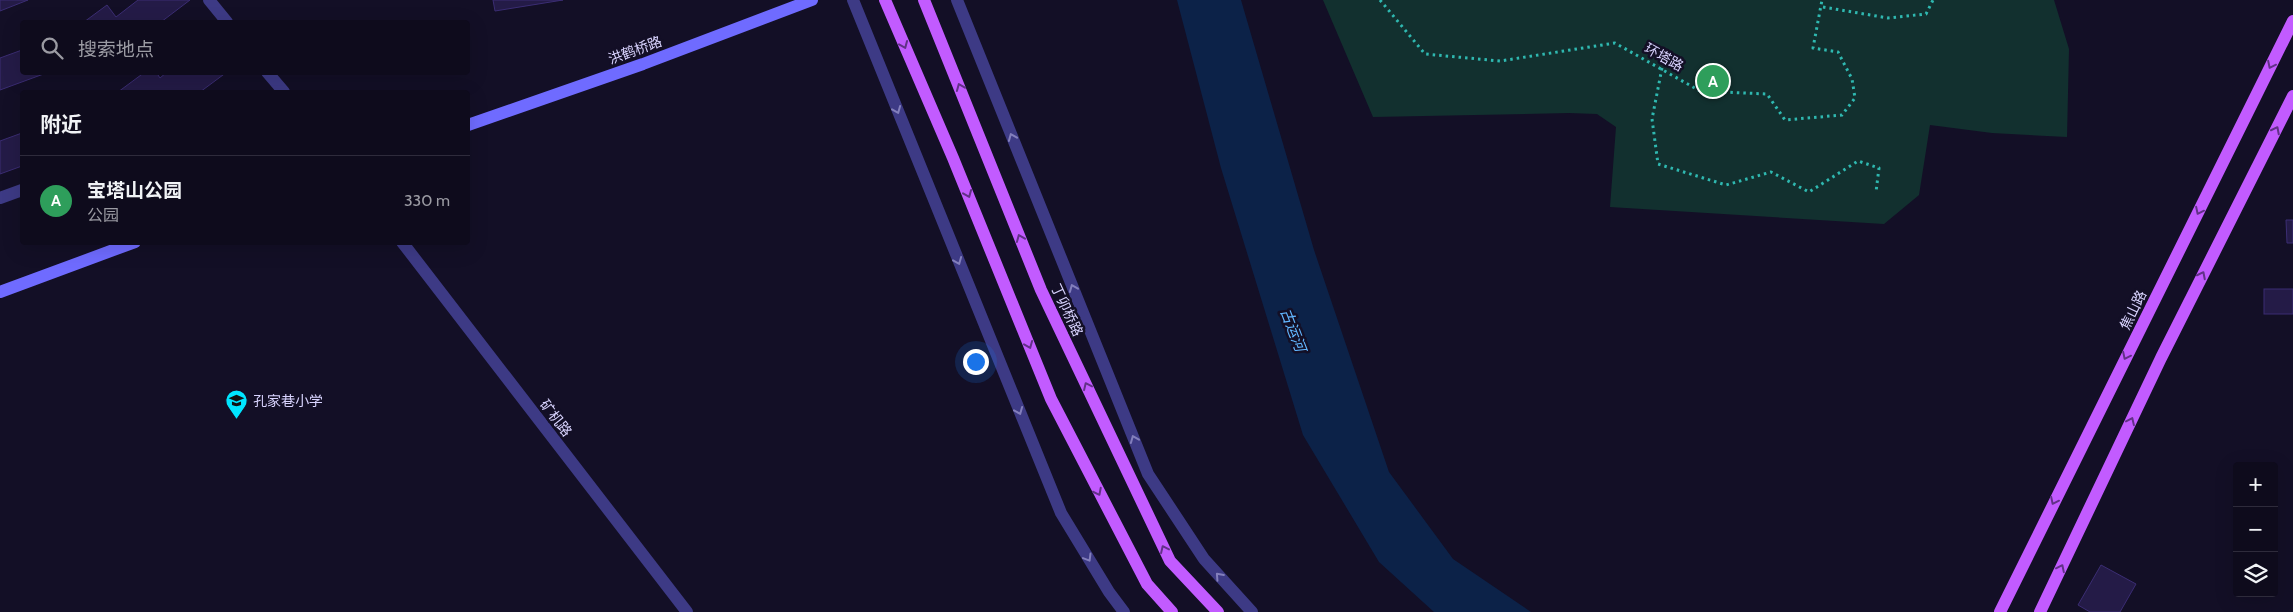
<!DOCTYPE html>
<html lang="zh">
<meta charset="utf-8">
<style>
:root{--surface:#0e0b1c;--page:#171425;--text:#f1f3f6;--muted:#9b9ba3;--line:#2e2b3b;--accent:#7c3aed}
body{margin:0;font-family:Cabin,"Noto Sans SC",sans-serif;background:var(--page);color:var(--text)}
.controls{position:absolute;right:15px;bottom:15px;display:grid;overflow:hidden;border-radius:5px;box-shadow:0 5px 20px #0002}
.controls button{width:45px;height:45px;display:grid;place-items:center;padding:0;border:0;border-bottom:1px solid var(--line);background:var(--surface);color:var(--text);font:25px sans-serif}
.you{position:absolute;left:975px;top:361px;width:18px;height:18px;margin:-12px;border:4px solid #fff;border-radius:50%;background:#1a73e8;box-shadow:0 0 0 8px #1a73e833}
.badge{display:grid;place-items:center;width:32px;height:32px;border-radius:50%;background:var(--accent);color:#fff;font-size:16px;font-weight:700}
.pin{position:absolute;translate:-50% -50%;border:2px solid #fff;box-shadow:0 1px 5px #0006}
.list{margin:0;padding:0;list-style:none}
h2{display:flex;justify-content:space-between;align-items:center;height:65px;margin:0;padding:0 20px;font-size:21px}
h2 small{font-size:16px;font-weight:400;color:var(--muted)}
.list li{display:grid;grid-template-columns:32px 1fr auto;gap:15px;align-items:center;box-sizing:border-box;height:90px;padding:0 20px;border-top:1px solid var(--line)}
.list b{display:block;font-size:19px;white-space:nowrap}
.list p{margin:0;font-size:16px;white-space:nowrap;color:var(--muted)}
.list em{font-size:16px;font-style:normal;color:var(--muted)}
.icon{flex:none;width:28px;height:28px;fill:none;stroke:currentColor;stroke-width:2;stroke-linecap:round;stroke-linejoin:round}
.map{position:relative;flex:none;width:2293px;height:612px;overflow:hidden}
.search{position:absolute;background:var(--surface);box-shadow:0 5px 20px #0002;left:20px;top:20px;width:450px;height:55px;display:flex;align-items:center;gap:12px;box-sizing:border-box;padding:0 18px;border-radius:5px;color:var(--muted);font-size:19px}
.panel{position:absolute;background:var(--surface);box-shadow:0 5px 20px #0002;left:20px;top:90px;width:450px;height:155px;border-radius:5px}
.map>svg:first-child{display:block}
.green{fill:#12302f}
.water{fill:#0c2248}
.building{fill:#241b47;stroke:#3b2d73}
.lines{fill:none;stroke-linecap:round;stroke-linejoin:round}
.path{stroke:#2fb8b0;stroke-width:3;stroke-dasharray:2.5 4;stroke-linecap:butt}
.street{stroke:#3d3a85;stroke-width:12}
.secondary{stroke:#6f6bff;stroke-width:12}
.primary{stroke:#c25bff;stroke-width:12}
.oneway{stroke:#623188}
.oneway2{stroke:#837fbc}
.labels{text-anchor:middle;stroke-width:5;stroke-linejoin:round;paint-order:stroke}
.street-label{font-size:14px;fill:#d9d4ff;stroke:#130f26}
.poi-label{font-size:14px;fill:#d9d4ff;stroke:#130f26;text-anchor:start}
.water-label{font-size:15px;font-style:italic;fill:#62b6ff;stroke:#130f26}
</style>
<div class="map">
<svg width="2293" height="612" viewBox="0 0 2293 612">
<rect width="100%" height="100%" fill="#130f26"/>
<polygon class="green" points="1323,0 2054,0 2069,49 2067,137 1992,133 1930,125 1919,195 1884,224 1610,207 1616,127 1597,114 1569,113 1373,117"/>
<polygon class="water" points="1177,0 1241,0 1314,250 1389,472 1453,559 1531,612 1434,612 1379,562 1303,435 1221,168"/>
<g class="building">
<polygon points="0,0 28,0 0,11"/>
<polygon points="138,0 190,0 161,22 84,22 107,5 116,17"/>
<polygon points="493,0 563,0 495,11"/>
<polygon points="22,50 22,72 49,72 0,90 0,58"/>
<polygon points="145,72 156,72 160,78 167,72 227,72 200,92 118,92"/>
<polygon points="22,133 22,166 0,174 0,141"/>
<polygon points="2286,220 2293,220 2293,243 2287,243"/>
<rect x="2264" y="289" width="29" height="25"/>
<polygon points="2101,565 2136,584 2120,612 2090,612 2078,605"/>
</g>
<g class="lines">
<g class="path">
<polyline points="1380,0 1425,54 1500,61 1615,43 1700,91 1767,94 1785,120 1842,115 1855,98 1852,79 1838,52 1813,48 1822,0"/>
<polyline points="1823,7 1888,18 1926,14 1933,0"/>
<polyline points="1662,68 1652,119 1658,164 1726,185 1771,172 1809,192 1858,161 1879,168 1876,192"/>
</g>
<g class="street">
<polyline points="209,0 227,22"/>
<polyline points="853,0 1061,513 1109,592 1124,612"/>
<polyline points="957,0 1148,474 1204,559 1252,612"/>
<polyline points="267,72 284,92"/>
<polyline points="0,198 22,190"/>
<polyline points="402,242 687,612"/>
</g>
<g class="secondary">
<polyline points="468,125 643,64 812,0"/>
<polyline points="0,292 135,242"/>
</g>
<g class="primary">
<polyline points="885,0 953,158 1051,399 1147,584 1172,612"/>
<polyline points="924,0 1041,290 1170,561 1218,612"/>
<polyline points="2000,612 2293,21"/>
<polyline points="2040,612 2161,358 2293,96"/>
</g>
</g>
<defs><path id="oneway-chevron" d="M-2-3.5L2.5 0L-2 3.5" fill="none" stroke-width="1.6" stroke-linecap="round" stroke-linejoin="round" transform="scale(1.25)"/></defs>
<g class="oneway">
<use href="#oneway-chevron" transform="translate(904 45) rotate(67)"/>
<use href="#oneway-chevron" transform="translate(2271 65) rotate(116)"/>
<use href="#oneway-chevron" transform="translate(960 87) rotate(-112)"/>
<use href="#oneway-chevron" transform="translate(2276 130) rotate(-63)"/>
<use href="#oneway-chevron" transform="translate(968 194) rotate(68)"/>
<use href="#oneway-chevron" transform="translate(2199 211) rotate(116)"/>
<use href="#oneway-chevron" transform="translate(1020 238) rotate(-112)"/>
<use href="#oneway-chevron" transform="translate(2202 275) rotate(-63)"/>
<use href="#oneway-chevron" transform="translate(1029 345) rotate(68)"/>
<use href="#oneway-chevron" transform="translate(2126 356) rotate(116)"/>
<use href="#oneway-chevron" transform="translate(1087 386) rotate(-115)"/>
<use href="#oneway-chevron" transform="translate(2131 421) rotate(-65)"/>
<use href="#oneway-chevron" transform="translate(1098 492) rotate(63)"/>
<use href="#oneway-chevron" transform="translate(2054 501) rotate(116)"/>
<use href="#oneway-chevron" transform="translate(1164 549) rotate(-115)"/>
<use href="#oneway-chevron" transform="translate(2061 568) rotate(-64)"/>
</g>
<g class="oneway2">
<use href="#oneway-chevron" transform="translate(897 110) rotate(68)"/>
<use href="#oneway-chevron" transform="translate(1012 137) rotate(-112)"/>
<use href="#oneway-chevron" transform="translate(958 261) rotate(68)"/>
<use href="#oneway-chevron" transform="translate(1073 288) rotate(-112)"/>
<use href="#oneway-chevron" transform="translate(1019 411) rotate(68)"/>
<use href="#oneway-chevron" transform="translate(1134 439) rotate(-112)"/>
<use href="#oneway-chevron" transform="translate(1088 558) rotate(59)"/>
<use href="#oneway-chevron" transform="translate(1219 576) rotate(-132)"/>
</g>
<defs>
<symbol id="school-pin" viewBox="-11 -11 22 30"><path d="M0 17L-7.5 6A9.5 9.5 0 1 1 7.5 6Z" fill="#00e5ff" stroke="#130f26"/><path d="M0-5L7-2L0 1L-7-2ZM-4 1L0 2.5L4 1V4Q0 6-4 4Z" fill="#111"/></symbol>
</defs>
<g fill-rule="evenodd">
<use href="#school-pin" x="224" y="388" width="25" height="34"/>
</g>
<g class="labels">
<g class="street-label">
<text transform="translate(635 50) rotate(-20)" y="5">洪鹤桥路</text>
<text transform="translate(1664 57) rotate(29)" y="5">环塔路</text>
<text transform="translate(1067 310) rotate(65)" y="5">丁卯桥路</text>
<text transform="translate(2133 310) rotate(-64)" y="5">焦山路</text>
<text transform="translate(556 418) rotate(52)" y="5">矿机路</text>
</g>
<g class="poi-label">
<text x="253" y="406">孔家巷小学</text>
</g>
<g class="water-label">
<text transform="translate(1293 330) rotate(69)" y="5">古运河</text>
</g>
</g>
</svg>
<div class="controls">
<button>+</button>
<button>−</button>
<button><svg class="icon" aria-label="layers" viewBox="0 0 24 24"><path d="M12 4l9 5-9 5-9-5zM3 14l9 5 9-5"/></svg></button>
</div>
<div class="you"></div>
<div class="pin badge" style="left:1713px;top:81px;background:#2e9e5b">A</div>
<div class="search"><svg class="icon" aria-label="search" viewBox="0 0 24 24"><circle cx="10" cy="10" r="6"/><path d="M15 15l6 6"/></svg>搜索地点</div>
<section class="panel">
<h2>附近<small></small></h2>
<ul class="list">
<li><span class="badge" style="background:#2e9e5b">A</span><div><b>宝塔山公园</b><p>公园</p></div><em>330 m</em></li>
</ul>
</section>
</div>
